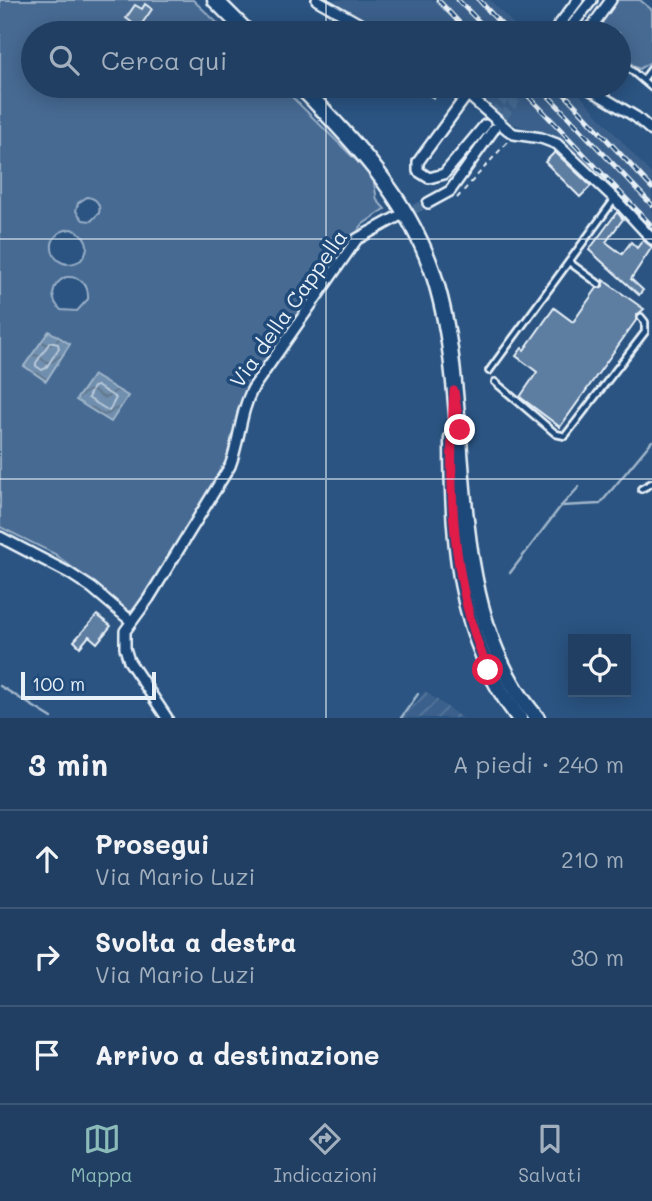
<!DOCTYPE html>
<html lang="it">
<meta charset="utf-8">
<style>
:root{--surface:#203f62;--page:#284668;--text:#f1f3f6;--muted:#a2afbe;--line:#3d5877;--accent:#8bbbb9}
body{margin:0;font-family:Mali,sans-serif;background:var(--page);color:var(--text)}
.controls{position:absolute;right:21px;bottom:21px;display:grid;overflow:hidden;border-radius:0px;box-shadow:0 4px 18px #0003}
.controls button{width:63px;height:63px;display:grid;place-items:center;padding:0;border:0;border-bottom:2px solid var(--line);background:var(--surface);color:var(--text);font:35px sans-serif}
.scale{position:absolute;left:21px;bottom:18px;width:135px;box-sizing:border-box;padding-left:7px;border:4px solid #e8f1f8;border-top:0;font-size:19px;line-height:24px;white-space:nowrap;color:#e8f1f8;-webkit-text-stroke:5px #1f4a7a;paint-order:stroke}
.stop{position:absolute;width:21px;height:21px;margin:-16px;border:5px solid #e11d48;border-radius:50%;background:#fff}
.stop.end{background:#e11d48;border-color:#fff;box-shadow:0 2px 7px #0008}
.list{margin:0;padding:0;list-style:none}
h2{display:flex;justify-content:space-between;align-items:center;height:91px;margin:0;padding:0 28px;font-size:30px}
h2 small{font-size:23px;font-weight:400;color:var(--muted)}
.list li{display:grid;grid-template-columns:46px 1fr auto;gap:21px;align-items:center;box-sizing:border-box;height:98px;padding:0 28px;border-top:2px solid var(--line)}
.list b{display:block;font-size:26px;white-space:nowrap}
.list p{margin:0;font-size:23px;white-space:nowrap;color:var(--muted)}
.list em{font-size:23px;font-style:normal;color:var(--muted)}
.icon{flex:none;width:38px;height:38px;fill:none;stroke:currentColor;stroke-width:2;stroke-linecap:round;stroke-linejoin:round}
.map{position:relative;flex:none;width:652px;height:718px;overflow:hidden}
.search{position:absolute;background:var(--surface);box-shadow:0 4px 18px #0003;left:21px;right:21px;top:21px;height:77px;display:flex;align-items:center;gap:18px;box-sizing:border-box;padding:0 24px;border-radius:38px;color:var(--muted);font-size:26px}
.sheet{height:385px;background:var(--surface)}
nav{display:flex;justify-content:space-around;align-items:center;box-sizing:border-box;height:98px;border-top:2px solid var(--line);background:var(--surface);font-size:19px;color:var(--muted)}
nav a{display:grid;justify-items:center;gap:4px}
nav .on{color:var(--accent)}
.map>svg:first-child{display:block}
.built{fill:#3a608b}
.industrial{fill:url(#industrial-furrows)}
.grass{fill:#476b93;stroke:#98aec6;stroke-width:2;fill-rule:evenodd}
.water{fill:url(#water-waves);stroke:#a0b6cb;stroke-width:2}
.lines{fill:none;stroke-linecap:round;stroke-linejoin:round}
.shore{stroke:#b8c9da;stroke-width:2}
.stream{stroke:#a0b6cb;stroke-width:2.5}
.building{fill:#5d7da1;stroke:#e8f1f8;stroke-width:2}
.street-tunnel{stroke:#476c94;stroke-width:9;stroke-dasharray:9 4.5;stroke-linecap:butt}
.lane-casing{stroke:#e8f1f8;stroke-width:10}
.street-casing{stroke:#e8f1f8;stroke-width:14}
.primary-casing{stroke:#e8f1f8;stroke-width:19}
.path{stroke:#e8f1f8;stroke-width:2;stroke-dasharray:5 5;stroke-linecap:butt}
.lane{stroke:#1f4a7a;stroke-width:4.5}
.street{stroke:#1f4a7a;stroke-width:9}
.primary{stroke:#1f4a7a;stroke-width:14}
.rail-casing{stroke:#e8f1f8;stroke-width:5}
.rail{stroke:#1f4a7a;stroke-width:2.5;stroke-dasharray:8;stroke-linecap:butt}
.route{stroke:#e11d48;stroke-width:9}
.grid{fill:none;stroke:#e8f1f8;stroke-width:2;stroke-opacity:0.55}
.labels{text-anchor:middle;stroke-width:7;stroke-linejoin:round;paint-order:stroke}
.street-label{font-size:21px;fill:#e8f1f8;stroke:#1f4a7a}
</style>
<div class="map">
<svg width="652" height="718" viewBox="0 0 652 718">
<defs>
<pattern id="industrial-furrows" width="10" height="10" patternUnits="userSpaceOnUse" patternTransform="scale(1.75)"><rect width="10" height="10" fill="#3a608b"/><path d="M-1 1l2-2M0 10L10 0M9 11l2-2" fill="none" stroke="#56779c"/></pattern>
<pattern id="water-waves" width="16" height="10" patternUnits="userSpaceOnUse" patternTransform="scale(1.75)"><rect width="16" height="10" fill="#708ead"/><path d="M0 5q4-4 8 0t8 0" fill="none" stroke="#61768a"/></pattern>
</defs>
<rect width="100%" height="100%" fill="#2b5482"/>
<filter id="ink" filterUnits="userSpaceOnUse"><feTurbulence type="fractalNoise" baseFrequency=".0143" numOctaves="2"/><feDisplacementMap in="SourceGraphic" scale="14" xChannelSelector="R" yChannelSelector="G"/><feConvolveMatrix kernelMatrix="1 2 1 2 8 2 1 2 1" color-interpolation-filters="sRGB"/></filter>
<g filter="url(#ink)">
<g class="built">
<polygon points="326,0 490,0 522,33 382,33"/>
<polygon points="468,86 572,86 652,175 652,240 557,141 512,123"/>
</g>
<polygon class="industrial" points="425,691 462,718 403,718"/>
<g class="grass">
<path d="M0 0H193L228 33H33V86H281L373 177 377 200 385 209 363 224 319 283 241 402 237 413 236 436 226 467 133 611H128L55 554 0 527ZM87 197C96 198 101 204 99 213L91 221 83 220 76 211 78 203ZM71 229C87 234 92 247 81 260 52 277 38 232 71 229ZM66 277C80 276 89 284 88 299L77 311 61 310C49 299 51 284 66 277Z"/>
<polygon points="615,0 640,0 652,10 652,61 639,69 619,55 619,33 601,33 601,20"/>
</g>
<g class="water">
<polygon points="49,331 70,344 46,381 24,366"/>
<polygon points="93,375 128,396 111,422 76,400"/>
</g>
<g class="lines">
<g class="shore">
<polygon points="50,342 58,344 59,348 46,368 42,370 36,366 36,363"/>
<polygon points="97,386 116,398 109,411 88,398 93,387"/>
</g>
<g class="stream">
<polyline points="562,505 579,487"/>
<polyline points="510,573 561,506 600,504 652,441"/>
<polyline points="0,686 52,718"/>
<polyline points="401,718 418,694"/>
</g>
</g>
<g class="building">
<polygon points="145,4 152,9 139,28 126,18 135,5 142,9"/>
<polygon points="400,86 441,86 434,98 418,89 415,95"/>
<polygon points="555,152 591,186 580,197 545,162"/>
<polygon points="617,212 623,219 606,242 622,254 631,242 637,248 643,240 652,247 631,279 643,290 639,295 589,250"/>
<polygon points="603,280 644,309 637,315 637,319 560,427 520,397 537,372 516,356 522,348 524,350 554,308 573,322 597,288 603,286"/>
<polygon points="97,615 111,626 97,643 89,636 80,647 74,641"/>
</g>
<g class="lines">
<g class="street-tunnel">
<polyline points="485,125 514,86"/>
<polyline points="495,128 526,86"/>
<polyline points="401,215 428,203"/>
</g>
<defs>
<g id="lane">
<polyline points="619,60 652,88"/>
<polyline points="643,80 652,68"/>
<polyline points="569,262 599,284"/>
<polyline points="489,371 614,200"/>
<polyline points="495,382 556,434 565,436 645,332 645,322 641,317"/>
<polyline points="641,489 652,483"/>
</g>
<g id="street">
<polyline points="317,0 376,33"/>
<polyline points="553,33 578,0"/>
<polyline points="566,33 592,0"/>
<polyline points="587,33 611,0"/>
<polyline points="458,86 508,130 514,134 541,138 557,144 615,199 652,239"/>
<polyline points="584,86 636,117 652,131"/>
<polyline points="467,95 418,162 418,171 429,178 444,174 485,125"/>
<polyline points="428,203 450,191 494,129"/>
<polyline points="0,537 69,573 92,588 131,621"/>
<path d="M167 718 129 661 125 648V631L149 598 230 466C240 440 240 412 253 388L357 239 397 217"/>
</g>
<g id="primary">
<polyline points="215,0 248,33"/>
<path d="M300 86C353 140 406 196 432 270 479 408 436 603 537 718"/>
<path d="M452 438C452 534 457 639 519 718"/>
</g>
</defs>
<use href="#lane" class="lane-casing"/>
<use href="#street" class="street-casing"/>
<use href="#primary" class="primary-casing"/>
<polyline class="path" points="457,198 509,140"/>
<use href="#lane" class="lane"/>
<use href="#street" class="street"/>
<use href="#primary" class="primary"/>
<defs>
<g id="rail">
<polyline points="438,0 469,33"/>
<polyline points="458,0 490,33"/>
<polyline points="479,0 509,33"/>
<polyline points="519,86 652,226"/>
<polyline points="539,86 652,205"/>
<polyline points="557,86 652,188"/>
</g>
</defs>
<use href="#rail" class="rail-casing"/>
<use href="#rail" class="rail"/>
</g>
</g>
<g class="lines" filter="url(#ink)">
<path class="route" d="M460 430 454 391C448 484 451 583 488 670"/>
</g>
<path class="grid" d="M326 0V33M326 86V718M0 239H652M0 479H652"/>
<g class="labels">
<g class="street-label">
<text transform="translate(289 309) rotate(-55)" y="7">Via della Cappella</text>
</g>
</g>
</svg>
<div class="controls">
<button><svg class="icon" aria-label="locate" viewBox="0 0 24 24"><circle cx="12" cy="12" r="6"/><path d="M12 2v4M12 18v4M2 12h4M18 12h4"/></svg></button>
</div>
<div class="scale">100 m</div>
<div class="stop" style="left:488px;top:670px"></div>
<div class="stop end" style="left:460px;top:430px"></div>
<div class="search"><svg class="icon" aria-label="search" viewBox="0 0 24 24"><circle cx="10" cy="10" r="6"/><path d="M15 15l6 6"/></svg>Cerca qui</div>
</div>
<section class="sheet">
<h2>3 min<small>A piedi · 240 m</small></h2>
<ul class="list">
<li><svg class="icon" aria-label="ahead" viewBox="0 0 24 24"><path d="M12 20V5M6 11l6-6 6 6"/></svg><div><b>Prosegui</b><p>Via Mario Luzi</p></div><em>210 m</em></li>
<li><svg class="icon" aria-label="right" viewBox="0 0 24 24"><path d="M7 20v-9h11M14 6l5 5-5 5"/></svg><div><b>Svolta a destra</b><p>Via Mario Luzi</p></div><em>30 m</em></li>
<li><svg class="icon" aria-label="arrive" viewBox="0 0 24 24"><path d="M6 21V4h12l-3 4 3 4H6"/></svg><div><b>Arrivo a destinazione</b></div></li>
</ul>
</section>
<nav>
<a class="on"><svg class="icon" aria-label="map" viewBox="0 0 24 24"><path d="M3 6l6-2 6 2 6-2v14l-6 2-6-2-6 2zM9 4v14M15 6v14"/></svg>Mappa</a>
<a><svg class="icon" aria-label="directions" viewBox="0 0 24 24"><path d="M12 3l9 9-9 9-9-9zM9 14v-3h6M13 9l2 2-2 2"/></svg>Indicazioni</a>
<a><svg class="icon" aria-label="saved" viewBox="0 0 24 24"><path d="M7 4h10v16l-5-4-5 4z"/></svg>Salvati</a>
</nav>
